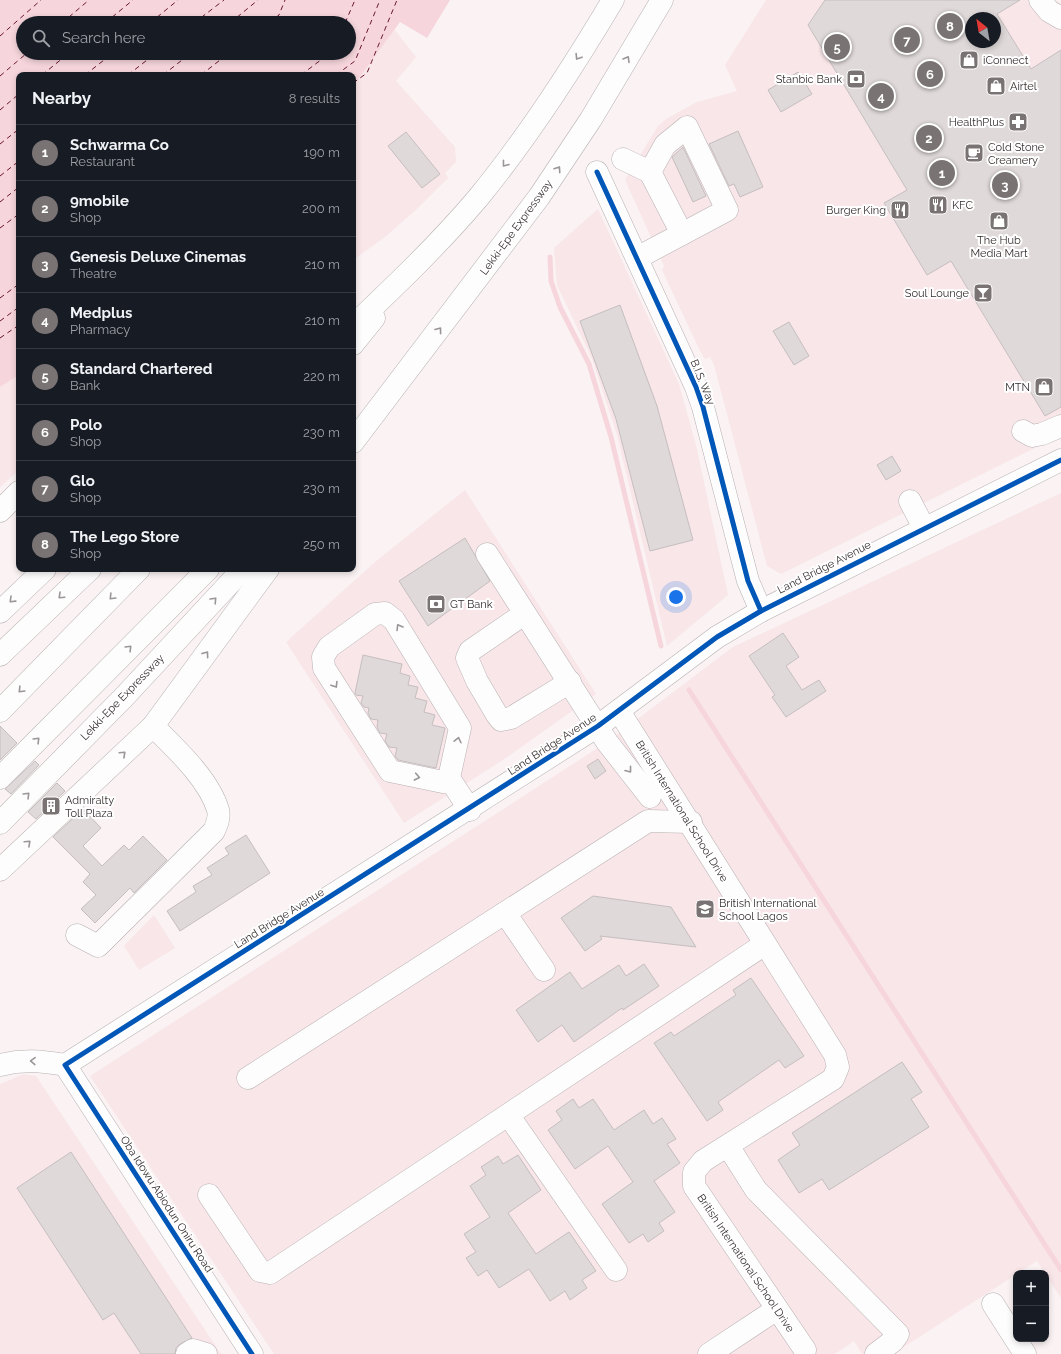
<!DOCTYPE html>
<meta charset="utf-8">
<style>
:root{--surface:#171b24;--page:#242831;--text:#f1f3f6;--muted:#9ea1a6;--line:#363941;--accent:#7a7374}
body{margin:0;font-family:Raleway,sans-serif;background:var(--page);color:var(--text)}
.controls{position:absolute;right:12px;bottom:12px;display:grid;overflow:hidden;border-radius:8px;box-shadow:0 2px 6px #0003}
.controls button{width:36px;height:36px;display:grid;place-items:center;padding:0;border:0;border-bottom:1px solid var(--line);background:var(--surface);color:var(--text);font:20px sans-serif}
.compass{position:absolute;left:965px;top:12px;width:36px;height:36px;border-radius:50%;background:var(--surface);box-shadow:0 2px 6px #0003;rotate:329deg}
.you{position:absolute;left:676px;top:597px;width:14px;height:14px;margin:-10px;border:3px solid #fff;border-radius:50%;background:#1a73e8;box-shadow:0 0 0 6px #1a73e833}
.badge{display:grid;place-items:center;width:26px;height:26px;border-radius:50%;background:var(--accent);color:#fff;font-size:13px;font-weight:700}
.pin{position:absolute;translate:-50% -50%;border:2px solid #fff;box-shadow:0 1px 4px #0006}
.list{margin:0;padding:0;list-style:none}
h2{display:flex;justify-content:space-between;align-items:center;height:52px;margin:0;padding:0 16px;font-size:17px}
h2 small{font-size:13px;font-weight:400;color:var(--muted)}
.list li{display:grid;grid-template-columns:26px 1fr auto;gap:12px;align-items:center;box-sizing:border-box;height:56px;padding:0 16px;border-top:1px solid var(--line)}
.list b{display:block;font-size:15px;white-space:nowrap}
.list p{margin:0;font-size:13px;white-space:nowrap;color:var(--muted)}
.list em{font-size:13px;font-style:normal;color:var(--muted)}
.icon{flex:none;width:22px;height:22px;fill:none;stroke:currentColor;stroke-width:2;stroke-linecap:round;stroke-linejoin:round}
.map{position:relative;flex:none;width:1061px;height:1354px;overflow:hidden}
.search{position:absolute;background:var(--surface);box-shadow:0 2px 6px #0003;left:16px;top:16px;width:340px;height:44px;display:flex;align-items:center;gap:10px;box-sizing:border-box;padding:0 14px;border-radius:22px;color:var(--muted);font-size:15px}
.panel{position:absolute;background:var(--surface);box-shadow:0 2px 6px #0003;left:16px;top:72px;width:340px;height:500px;border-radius:8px}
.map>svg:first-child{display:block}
.built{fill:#f9e6e9;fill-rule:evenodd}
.water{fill:#f6d6dc;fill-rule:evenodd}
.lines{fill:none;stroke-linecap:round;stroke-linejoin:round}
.stream{stroke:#f6d6dc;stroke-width:5}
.ferry{stroke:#6c1632;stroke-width:1;stroke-dasharray:5 4;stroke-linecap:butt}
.building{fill:#e0d9da;stroke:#c5bebf;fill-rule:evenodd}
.minor-casing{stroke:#b6b0b1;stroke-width:23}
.highway-casing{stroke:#b6b0b1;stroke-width:23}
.minor{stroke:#fefdfd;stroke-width:22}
.highway{stroke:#fefdfd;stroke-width:22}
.cycleway-casing{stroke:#fff;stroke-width:8}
.cycleway{stroke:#0057b8;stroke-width:5}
.oneway{stroke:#9a9696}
.labels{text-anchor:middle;stroke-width:4;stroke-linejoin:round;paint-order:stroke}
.poi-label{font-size:11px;fill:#352e2f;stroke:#fff;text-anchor:start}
.street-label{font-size:11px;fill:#352e2f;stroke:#fff}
</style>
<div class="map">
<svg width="1061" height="1354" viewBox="0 0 1061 1354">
<rect width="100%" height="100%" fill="#faf2f3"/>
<g class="built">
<path d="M766 0H1055L1061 3V435L781 574 767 566 714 365 710 357 705 359 700 351 662 270 664 266 625 180 658 126 666 119 697 102 737 91 725 65ZM971 18H995V42H971Z"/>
<polygon points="394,29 416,57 396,81 455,147 456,162 445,173 448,178 419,207 385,237 353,260 353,86"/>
<polygon points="598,209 679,384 696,445 728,595 667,646 617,435 592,359 557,285 554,248"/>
<polygon points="19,375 19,470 0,487 0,387"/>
<polygon points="465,490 596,694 503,760 404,823 286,642 375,562"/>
<polygon points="1061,493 1061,1298 1037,1261 893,1354 862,1354 854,1341 835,1354 274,1354 90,1076 607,742 733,647"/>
<polygon points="154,915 175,948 139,970 124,946"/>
<polygon points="24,1074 36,1076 221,1354 0,1354 0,1084"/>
</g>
<path class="water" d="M0 0H450L427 38 400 22 353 86V75H19V375L0 387ZM23 23H349V53H23Z"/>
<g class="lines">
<g class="stream">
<polyline points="550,257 551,281 560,307 589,364 611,437 661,646"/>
<polyline points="689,690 1061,1270"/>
</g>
<g class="ferry">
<polyline points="62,23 89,0"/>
<polyline points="105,23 133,0"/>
<polyline points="150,23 178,0"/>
<polyline points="194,23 224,0"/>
<polyline points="230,23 258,0"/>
<polyline points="269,23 279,15 285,0"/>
<polyline points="345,23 355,0"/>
<polyline points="0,36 41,0"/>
<polyline points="42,75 69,53"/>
<polyline points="85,75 113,53"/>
<polyline points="128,75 156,53"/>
<polyline points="163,75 191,53"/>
<polyline points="201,75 229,53"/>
<polyline points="301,75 330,53"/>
<polyline points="336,75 355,61 380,0"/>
<polyline points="0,76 27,53"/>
<polyline points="353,83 367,73 397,0"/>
<polyline points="0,110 19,94"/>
<polyline points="0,144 19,129"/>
<polyline points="0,176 19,161"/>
<polyline points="0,202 19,187"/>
<polyline points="0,228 19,214"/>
<polyline points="0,298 19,284"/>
<polyline points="0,321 19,307"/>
<polyline points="0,338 19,325"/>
</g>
</g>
<g class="building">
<path d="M825 0H1020L997 14 1031 69 1061 50V407L1045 416 951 261 927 275 884 203 907 190 808 25ZM971 18H995V42H971Z"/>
<polygon points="798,72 812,94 781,112 768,90"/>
<polygon points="738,131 763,187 740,197 734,184 729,186 709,144"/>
<polygon points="406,132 440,174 422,188 388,146"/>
<polygon points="683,147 706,196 693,202 672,157"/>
<polygon points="620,305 657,406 693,540 650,551 616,419 580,321"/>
<polygon points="789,322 809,356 794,365 773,331"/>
<polygon points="892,456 901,471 886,480 877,465"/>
<polygon points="465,538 490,581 428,626 399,581"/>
<polygon points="783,633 799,657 786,666 802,690 819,680 826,691 786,717 772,697 775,695 749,656"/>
<polygon points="363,655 402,664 400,673 410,676 408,685 418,687 415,698 427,701 424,712 435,715 432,725 445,728 436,768 398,760 395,756 397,748 389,747 385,741 387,734 380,733 377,727 378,720 371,719 368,713 369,708 364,707 361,703 363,696 356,695 355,693"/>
<polygon points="0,726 17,743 0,760"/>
<polygon points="598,759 606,771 595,779 587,766"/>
<polygon points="35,761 39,765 11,794 5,789"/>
<polygon points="57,783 65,791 36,819 28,812"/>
<polygon points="83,809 101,828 83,846 102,866 124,845 129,850 143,836 167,860 134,893 130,888 95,923 81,909 96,895 83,882 90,874 53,837"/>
<polygon points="246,835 270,873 180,931 167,911 196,892 193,886 212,875 207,868 229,854 225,848"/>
<polygon points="593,896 671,907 696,947 600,936 602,939 585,951 561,918"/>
<polygon points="644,964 659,986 623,1010 622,1008 574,1042 562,1025 538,1042 516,1010 570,972 582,989 619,965 626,976"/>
<polygon points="751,978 804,1056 785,1068 779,1060 718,1102 723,1110 707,1121 654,1043 671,1032 674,1036 736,995 733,990"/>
<polygon points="902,1062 922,1092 911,1099 929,1127 829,1190 822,1179 799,1193 778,1160 800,1145 792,1133"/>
<polygon points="573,1099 579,1108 593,1099 614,1130 644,1110 653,1124 662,1118 676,1139 667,1144 680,1163 654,1181 675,1212 659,1223 664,1231 648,1242 643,1234 629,1243 602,1204 633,1182 608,1146 575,1169 548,1130 562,1120 556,1111"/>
<polygon points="71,1152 192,1338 180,1344 176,1348 175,1354 141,1354 114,1313 103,1320 17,1188"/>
<polygon points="518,1155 541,1190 508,1213 536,1254 569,1232 596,1271 582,1280 587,1288 570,1300 565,1291 550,1301 529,1269 499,1288 487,1270 478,1276 466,1258 476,1252 464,1234 490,1217 470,1186 486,1175 481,1167 498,1156 503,1164"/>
</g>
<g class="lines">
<defs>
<g id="minor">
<polyline points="1040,0 1049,11 1061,18"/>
<polyline points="623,159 650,172 665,145 687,127 727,210 637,258"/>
<polyline points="597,172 696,387 703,407 748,581 761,611"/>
<polyline points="650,172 682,234"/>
<polyline points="1023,431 1032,436 1042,434 1061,426"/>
<polyline points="910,501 924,528"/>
<polyline points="0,511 19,492"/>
<polyline points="487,554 607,742 650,797"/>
<polyline points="524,614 470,651 467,658 477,681 497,715 501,720 511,718 570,682"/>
<polyline points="619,711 835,1055 838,1067 833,1079 703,1161 694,1172 694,1186 805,1350"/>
<polyline points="449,778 443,782 390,771 324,668 323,657 329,647 375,614 385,613 394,620 460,728 449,778 470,810"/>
<polyline points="505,913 544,970"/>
<path d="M77 935 98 946 214 831C217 824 220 817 218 810 209 779 175 748 153 726"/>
<path d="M0 1065C23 1059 42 1061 65 1065"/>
<polyline points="65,1065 598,726 717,637 761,611 1061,460"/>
<polyline points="65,1065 252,1354"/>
<polyline points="248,1078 648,821 691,822"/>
<polyline points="509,1116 616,1270"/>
<polyline points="728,1146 756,1190 898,1334 893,1341 876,1354"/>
<polyline points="209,1195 260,1271 270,1273 765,944"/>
<polyline points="993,1304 1025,1354"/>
<polyline points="187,1354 193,1350 206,1354"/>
<polyline points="709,1354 777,1309"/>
</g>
<g id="highway">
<path d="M353 326C396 285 439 244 478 198 529 136 572 69 613 0"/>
<polyline points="353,344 374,318"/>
<polyline points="353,442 539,197 591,119 662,0"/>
<polyline points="0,612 45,569"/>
<polyline points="0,655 90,569"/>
<polyline points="0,711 139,569"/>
<polyline points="0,778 208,569"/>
<polyline points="0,823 124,697 243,569"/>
<polyline points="0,870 153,726 268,569"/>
</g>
</defs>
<use href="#minor" class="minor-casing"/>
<use href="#highway" class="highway-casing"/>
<use href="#minor" class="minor"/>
<use href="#highway" class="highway"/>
<defs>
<g id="cycleway">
<polyline points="597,172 696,387 703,407 748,581 761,611"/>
<polyline points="252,1354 65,1065 598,726 717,637 761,611 1061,460"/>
</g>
</defs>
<use href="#cycleway" class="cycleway-casing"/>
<use href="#cycleway" class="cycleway"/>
</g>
<defs><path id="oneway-chevron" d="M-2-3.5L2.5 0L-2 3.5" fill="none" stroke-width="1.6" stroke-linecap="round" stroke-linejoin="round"/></defs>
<g class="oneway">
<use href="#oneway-chevron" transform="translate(578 57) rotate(122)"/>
<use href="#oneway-chevron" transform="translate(627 59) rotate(-59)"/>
<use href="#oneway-chevron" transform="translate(505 164) rotate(128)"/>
<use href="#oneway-chevron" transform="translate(558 169) rotate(-56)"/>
<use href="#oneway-chevron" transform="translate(439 330) rotate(-53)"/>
<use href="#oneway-chevron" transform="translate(61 596) rotate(137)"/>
<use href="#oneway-chevron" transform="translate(112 597) rotate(134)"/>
<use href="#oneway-chevron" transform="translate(12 600) rotate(136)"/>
<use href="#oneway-chevron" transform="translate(214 600) rotate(-47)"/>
<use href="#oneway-chevron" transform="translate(399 627) rotate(-121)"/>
<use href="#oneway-chevron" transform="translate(129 648) rotate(-45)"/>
<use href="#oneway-chevron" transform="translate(206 654) rotate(-54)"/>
<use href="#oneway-chevron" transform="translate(335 685) rotate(58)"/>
<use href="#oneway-chevron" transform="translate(21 690) rotate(134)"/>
<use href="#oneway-chevron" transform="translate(37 740) rotate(-45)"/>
<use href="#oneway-chevron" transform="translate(458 740) rotate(-77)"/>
<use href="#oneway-chevron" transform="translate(123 754) rotate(-43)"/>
<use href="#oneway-chevron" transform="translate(629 770) rotate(52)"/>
<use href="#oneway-chevron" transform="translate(417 777) rotate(11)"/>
<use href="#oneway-chevron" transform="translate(27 795) rotate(-45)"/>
<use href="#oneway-chevron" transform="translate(28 843) rotate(-43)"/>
<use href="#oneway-chevron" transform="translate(33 1061) rotate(-178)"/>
</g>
<defs>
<symbol id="shop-square" viewBox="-11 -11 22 22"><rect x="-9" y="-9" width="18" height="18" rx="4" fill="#7a7374" stroke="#fff"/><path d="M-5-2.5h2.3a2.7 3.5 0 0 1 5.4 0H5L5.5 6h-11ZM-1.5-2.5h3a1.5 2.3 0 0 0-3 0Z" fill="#fff"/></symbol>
<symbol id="bank-square" viewBox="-11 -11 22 22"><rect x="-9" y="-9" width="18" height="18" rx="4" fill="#7a7374" stroke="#fff"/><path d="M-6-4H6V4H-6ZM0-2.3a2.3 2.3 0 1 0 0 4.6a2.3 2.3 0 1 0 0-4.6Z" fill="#fff"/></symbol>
<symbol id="pharmacy-square" viewBox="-11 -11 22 22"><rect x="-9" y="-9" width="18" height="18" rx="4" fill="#7a7374" stroke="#fff"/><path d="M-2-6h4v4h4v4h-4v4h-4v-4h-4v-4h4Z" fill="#fff"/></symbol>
<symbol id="cafe-square" viewBox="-11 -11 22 22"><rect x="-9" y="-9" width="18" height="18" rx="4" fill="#7a7374" stroke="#fff"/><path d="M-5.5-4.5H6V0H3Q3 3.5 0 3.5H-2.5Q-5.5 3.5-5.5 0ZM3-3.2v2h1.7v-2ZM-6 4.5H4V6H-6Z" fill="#fff"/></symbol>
<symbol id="restaurant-square" viewBox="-11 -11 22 22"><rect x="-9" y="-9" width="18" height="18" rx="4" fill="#7a7374" stroke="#fff"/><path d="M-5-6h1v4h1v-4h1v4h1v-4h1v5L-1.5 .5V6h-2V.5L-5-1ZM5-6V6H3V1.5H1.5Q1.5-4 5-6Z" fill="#fff"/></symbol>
<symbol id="bar-square" viewBox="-11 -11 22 22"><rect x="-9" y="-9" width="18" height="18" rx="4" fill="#7a7374" stroke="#fff"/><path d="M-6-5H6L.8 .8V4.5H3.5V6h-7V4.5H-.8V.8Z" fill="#fff"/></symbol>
<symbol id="building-square" viewBox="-11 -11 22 22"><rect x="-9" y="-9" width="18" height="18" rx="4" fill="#7a7374" stroke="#fff"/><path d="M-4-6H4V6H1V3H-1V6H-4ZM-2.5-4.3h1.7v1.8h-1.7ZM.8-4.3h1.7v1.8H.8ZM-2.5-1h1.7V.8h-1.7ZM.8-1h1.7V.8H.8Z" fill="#fff"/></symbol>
<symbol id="school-square" viewBox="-11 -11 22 22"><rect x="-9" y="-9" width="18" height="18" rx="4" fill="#7a7374" stroke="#fff"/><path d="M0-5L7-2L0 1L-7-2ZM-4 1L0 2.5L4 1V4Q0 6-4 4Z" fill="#fff"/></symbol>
</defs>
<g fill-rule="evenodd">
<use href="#shop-square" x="958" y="49" width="22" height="22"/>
<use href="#bank-square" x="845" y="68" width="22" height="22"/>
<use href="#shop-square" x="985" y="75" width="22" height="22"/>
<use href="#pharmacy-square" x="1007" y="111" width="22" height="22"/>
<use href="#cafe-square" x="963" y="142" width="22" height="22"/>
<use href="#restaurant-square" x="927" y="194" width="22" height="22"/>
<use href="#restaurant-square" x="889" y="199" width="22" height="22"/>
<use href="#shop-square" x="988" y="210" width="22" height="22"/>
<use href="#bar-square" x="972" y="282" width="22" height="22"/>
<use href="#shop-square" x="1033" y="376" width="22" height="22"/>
<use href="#bank-square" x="425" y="593" width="22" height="22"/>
<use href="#building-square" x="40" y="795" width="22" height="22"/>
<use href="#school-square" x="694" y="898" width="22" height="22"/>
</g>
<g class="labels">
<g class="poi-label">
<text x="983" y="64">iConnect</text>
<text x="842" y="83" text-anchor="end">Stanbic Bank</text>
<text x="1010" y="90">Airtel</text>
<text x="1004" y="126" text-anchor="end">HealthPlus</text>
<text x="988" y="151">Cold Stone<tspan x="988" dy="13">Creamery</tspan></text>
<text x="952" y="209">KFC</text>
<text x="886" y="214" text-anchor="end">Burger King</text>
<text x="999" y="244" text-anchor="middle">The Hub<tspan x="999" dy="13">Media Mart</tspan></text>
<text x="969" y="297" text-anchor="end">Soul Lounge</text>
<text x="1030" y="391" text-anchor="end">MTN</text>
<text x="450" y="608">GT Bank</text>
<text x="65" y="804">Admiralty<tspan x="65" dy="13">Toll Plaza</tspan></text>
<text x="719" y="907">British International<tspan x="719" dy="13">School Lagos</tspan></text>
</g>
<g class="street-label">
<text transform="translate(516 227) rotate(-54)" y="4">Lekki-Epe Expressway</text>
<text transform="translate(703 382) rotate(68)" y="4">B.I.S. Way</text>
<text transform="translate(824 567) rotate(-27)" y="4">Land Bridge Avenue</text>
<text transform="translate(122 697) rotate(-46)" y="4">Lekki-Epe Expressway</text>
<text transform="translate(552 744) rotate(-33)" y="4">Land Bridge Avenue</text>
<text transform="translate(682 811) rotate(58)" y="4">British International School Drive</text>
<text transform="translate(279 918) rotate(-32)" y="4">Land Bridge Avenue</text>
<text transform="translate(167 1204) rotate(57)" y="4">Oba Idowu Abiodun Oniru Road</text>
<text transform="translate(746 1263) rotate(56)" y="4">British International School Drive</text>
</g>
</g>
</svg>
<div class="controls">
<button>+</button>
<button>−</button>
</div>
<svg class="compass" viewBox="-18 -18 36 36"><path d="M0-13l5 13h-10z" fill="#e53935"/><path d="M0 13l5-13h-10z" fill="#9ea1a6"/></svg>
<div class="you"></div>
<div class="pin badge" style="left:942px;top:173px">1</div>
<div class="pin badge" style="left:929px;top:138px">2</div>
<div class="pin badge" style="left:1005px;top:185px">3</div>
<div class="pin badge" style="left:881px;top:96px">4</div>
<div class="pin badge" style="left:837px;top:47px">5</div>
<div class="pin badge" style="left:930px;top:74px">6</div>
<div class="pin badge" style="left:907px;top:40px">7</div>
<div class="pin badge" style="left:950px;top:26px">8</div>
<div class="search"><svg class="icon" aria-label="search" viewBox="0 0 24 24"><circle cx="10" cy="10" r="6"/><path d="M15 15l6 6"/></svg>Search here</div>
<section class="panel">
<h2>Nearby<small>8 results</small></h2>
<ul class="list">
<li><span class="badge">1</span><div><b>Schwarma Co</b><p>Restaurant</p></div><em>190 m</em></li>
<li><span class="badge">2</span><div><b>9mobile</b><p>Shop</p></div><em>200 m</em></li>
<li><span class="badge">3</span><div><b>Genesis Deluxe Cinemas</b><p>Theatre</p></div><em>210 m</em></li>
<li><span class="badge">4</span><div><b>Medplus</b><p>Pharmacy</p></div><em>210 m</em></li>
<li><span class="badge">5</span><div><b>Standard Chartered</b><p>Bank</p></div><em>220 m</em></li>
<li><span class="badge">6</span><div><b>Polo</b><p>Shop</p></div><em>230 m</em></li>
<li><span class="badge">7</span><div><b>Glo</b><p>Shop</p></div><em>230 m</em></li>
<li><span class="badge">8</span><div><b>The Lego Store</b><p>Shop</p></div><em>250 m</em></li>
</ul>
</section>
</div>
